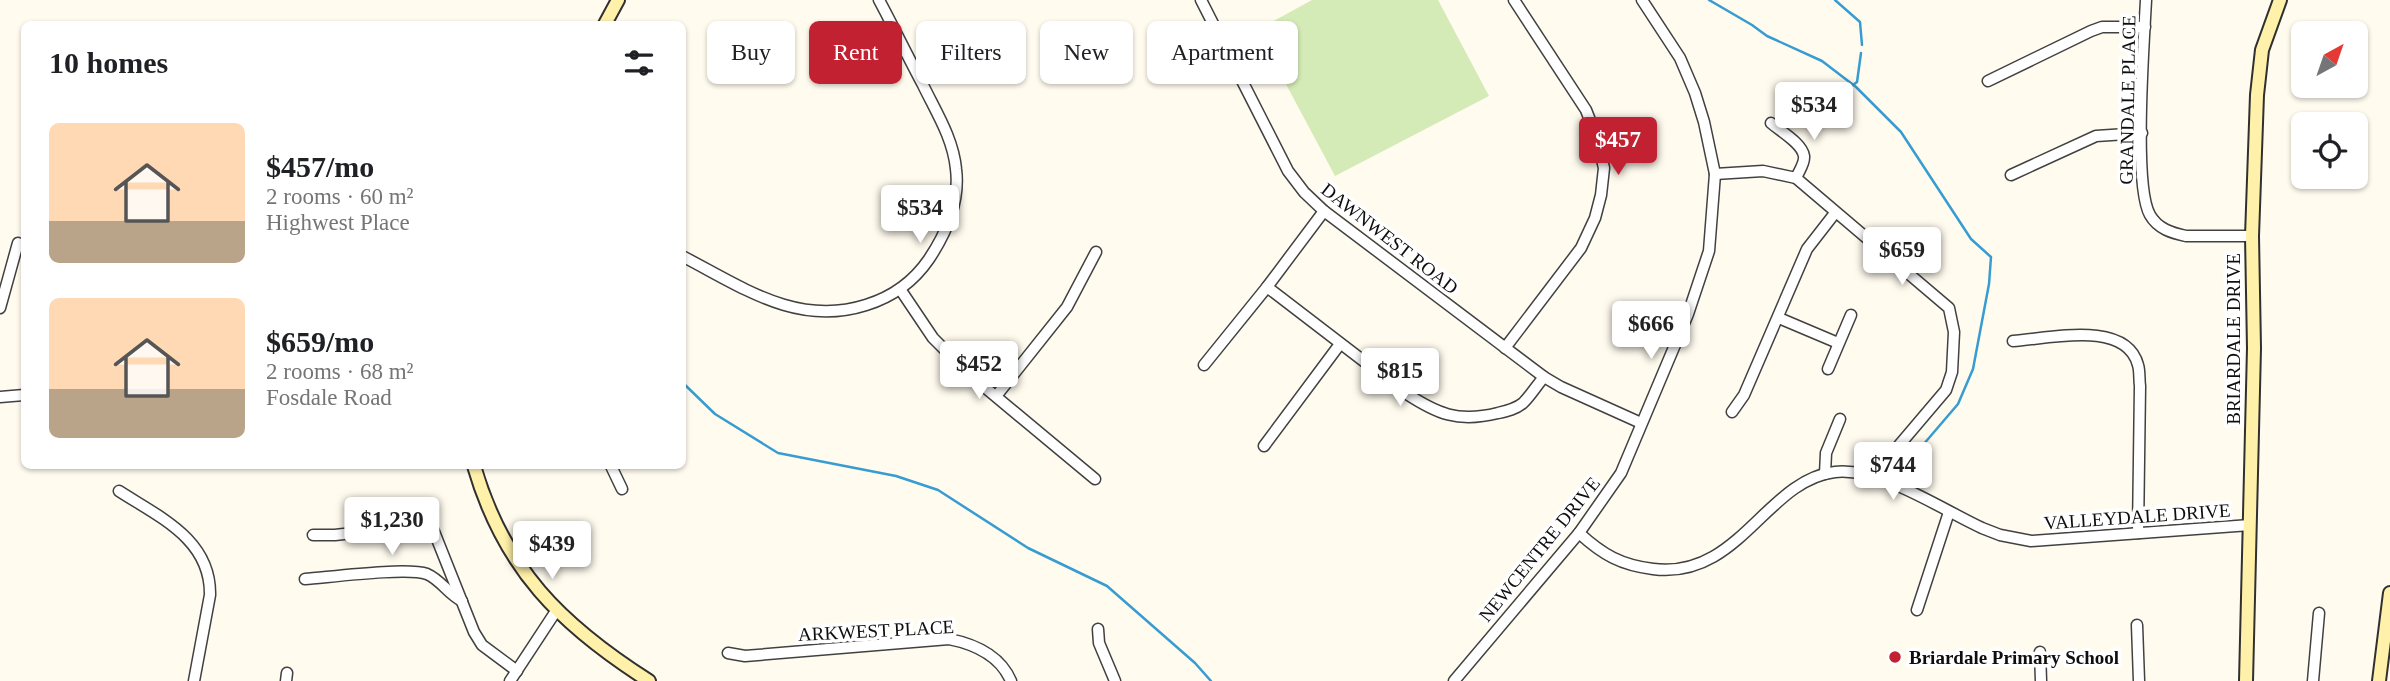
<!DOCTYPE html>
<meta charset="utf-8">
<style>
:root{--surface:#fff;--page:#f6f6f6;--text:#202124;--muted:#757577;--accent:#c22132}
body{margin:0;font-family:"Times New Roman",serif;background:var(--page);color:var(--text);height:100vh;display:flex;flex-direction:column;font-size:26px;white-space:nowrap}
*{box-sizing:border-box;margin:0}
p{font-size:23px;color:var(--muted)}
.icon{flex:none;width:38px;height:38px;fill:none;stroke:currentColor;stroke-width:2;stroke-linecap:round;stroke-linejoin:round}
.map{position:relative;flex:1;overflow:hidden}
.details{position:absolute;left:21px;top:21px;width:665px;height:448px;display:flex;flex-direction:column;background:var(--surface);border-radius:10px;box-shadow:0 2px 5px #0004}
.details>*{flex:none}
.guide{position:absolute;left:707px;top:21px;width:665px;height:63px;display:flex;gap:14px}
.needle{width:46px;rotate:40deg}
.tools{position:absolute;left:2291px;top:21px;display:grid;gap:14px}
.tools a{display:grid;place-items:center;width:77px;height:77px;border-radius:10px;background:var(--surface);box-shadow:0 2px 5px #0004;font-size:35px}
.price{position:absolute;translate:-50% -60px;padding:0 16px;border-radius:7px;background:#fff;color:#222;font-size:23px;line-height:46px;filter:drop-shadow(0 2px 4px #0008)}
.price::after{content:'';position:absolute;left:50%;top:42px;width:21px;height:16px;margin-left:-10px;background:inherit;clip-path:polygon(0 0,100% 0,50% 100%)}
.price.on{background:var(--accent);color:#fff}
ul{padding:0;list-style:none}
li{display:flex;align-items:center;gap:21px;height:175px;padding:0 28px}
li span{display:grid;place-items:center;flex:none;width:196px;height:140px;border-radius:10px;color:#555}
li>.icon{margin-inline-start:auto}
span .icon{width:84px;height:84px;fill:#fffc;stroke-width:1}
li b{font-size:30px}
h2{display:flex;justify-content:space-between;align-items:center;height:84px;padding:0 28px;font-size:30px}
.tag{padding:0 24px;border-radius:10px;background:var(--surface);box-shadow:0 2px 5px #0004;font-size:24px;line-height:63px}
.tag.on{background:var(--accent);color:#fff}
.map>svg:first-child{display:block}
</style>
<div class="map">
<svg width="2390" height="681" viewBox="0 0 2390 681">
<rect width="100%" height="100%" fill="#fffbef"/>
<!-- green -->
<polygon fill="#d5ebb7" points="1312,0 1438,0 1489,96 1335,176 1257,30"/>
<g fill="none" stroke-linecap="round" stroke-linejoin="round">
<!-- stream -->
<g stroke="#379cd1" stroke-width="2.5">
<polyline points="1709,0 1752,25 1767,36 1822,61 1856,87 1901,132 1971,239 1991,257 1989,284 1973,369 1958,404 1905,466"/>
<polyline points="1835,0 1860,22 1862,45"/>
<polyline points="1853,85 1857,82 1861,53"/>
<polyline points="682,382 715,414 778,453 896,476 938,490 1028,548 1107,586 1195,663 1211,681"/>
</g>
<!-- street casing -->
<g stroke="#414141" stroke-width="13">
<g id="street">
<polyline points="1201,0 1288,171 1304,192 1324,211 1544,377 1561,387 1641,423"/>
<path d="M2146,0c-2,41 -13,186 4,215 8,14 22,18 36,21h66"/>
<polyline points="1988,81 2091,31 2102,27 2145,27"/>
<path d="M1771,123c9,8 31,20 33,33 1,7 -5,15 -8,22"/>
<polyline points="1715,174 1763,171 1796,178 1949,308 1954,332 1952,372 1946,390 1873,476"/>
<polyline points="2011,175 2096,136 2142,133"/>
<path d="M682,256c60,31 115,71 184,49 26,-8 48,-24 63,-46 18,-27 31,-58 27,-90 -3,-31 -20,-57 -33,-84 -15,-28 -29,-57 -44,-85"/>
<path d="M1267,287l137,105c33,22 54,31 94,21 9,-2 18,-4 25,-10 8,-8 14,-18 21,-26"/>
<polyline points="900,289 933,338 970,375 1095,479"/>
<polyline points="0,308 18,243"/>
<polyline points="1779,318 1838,343"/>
<path d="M2013,341c34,-2 113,-22 125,24 2,6 1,15 2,21l-2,147"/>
<polyline points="1505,348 1581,248 1595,218 1601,195 1604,168 1597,138 1586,110 1514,0"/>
<polyline points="1204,365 1267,287 1324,211"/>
<polyline points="1828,369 1851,315"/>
<polyline points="997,395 1067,307 1096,252"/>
<polyline points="0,397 24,395"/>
<polyline points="1732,412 1744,395 1807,249 1835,213"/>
<polyline points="1264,446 1340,344"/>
<polyline points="611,466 622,489"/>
<polyline points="1825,474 1826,453 1840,419"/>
<path d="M119,491c40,26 92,48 91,104l-16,86"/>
<polyline points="425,509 474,632 482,645 517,671"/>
<path d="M1579,533c24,22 42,32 74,36 86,11 113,-89 182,-97 44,-5 106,37 147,56l18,7 31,6 219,-16"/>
<polyline points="313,535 335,535 431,524"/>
<path d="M305,579c26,-2 102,-12 122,-5 14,6 21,20 35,27"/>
<polyline points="1917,610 1949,512"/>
<polyline points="2137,625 2139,681"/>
<polyline points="1098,629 1099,643 1115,681"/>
<polyline points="2040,652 2041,681"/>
<path d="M728,653l17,3 204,-17c25,5 51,16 62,42"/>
<polyline points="286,681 287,673"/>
<polyline points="510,681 556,611"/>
<polyline points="1454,681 1579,533 1621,473 1688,314 1709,251 1715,174 1704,122 1695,93 1680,58 1642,0"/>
<polyline points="2313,681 2319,613"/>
</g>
</g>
<!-- secondary casing -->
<g stroke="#303030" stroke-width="16">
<g id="secondary">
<polyline points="605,24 618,0"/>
<path d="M474,466c30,103 87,159 175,215"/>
<polyline points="2246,681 2254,348 2252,236 2257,95 2262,50 2280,0"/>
<polyline points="2379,681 2390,593"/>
</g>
</g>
<!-- street -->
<use href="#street" stroke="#fff" stroke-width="10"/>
<!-- secondary -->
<use href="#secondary" stroke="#fff1aa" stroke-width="12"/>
</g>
<!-- markers -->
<circle fill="#c22132" stroke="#fff" stroke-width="2.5" cx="1895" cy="657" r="7"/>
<g text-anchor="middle" stroke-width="7" stroke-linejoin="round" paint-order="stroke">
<!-- street labels -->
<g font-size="19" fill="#0e0e0e" stroke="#fff">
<text transform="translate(2127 100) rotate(-89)" y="7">GRANDALE PLACE</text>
<text transform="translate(1390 238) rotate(38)" y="7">DAWNWEST ROAD</text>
<text transform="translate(2233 339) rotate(-90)" y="7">BRIARDALE DRIVE</text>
<text transform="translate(2137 516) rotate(-4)" y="7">VALLEYDALE DRIVE</text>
<text transform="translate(1539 549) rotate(-51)" y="7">NEWCENTRE DRIVE</text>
<text transform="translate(876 630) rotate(-3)" y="7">ARKWEST PLACE</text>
</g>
<!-- poi labels -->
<g font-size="19" font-weight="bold" fill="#0e0e0e" stroke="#fff" text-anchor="start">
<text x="1909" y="664">Briardale Primary School</text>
</g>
</g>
</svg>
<div class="tools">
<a><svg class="needle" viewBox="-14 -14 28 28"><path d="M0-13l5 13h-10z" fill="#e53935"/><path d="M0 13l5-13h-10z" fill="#757577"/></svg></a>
<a><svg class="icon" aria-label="locate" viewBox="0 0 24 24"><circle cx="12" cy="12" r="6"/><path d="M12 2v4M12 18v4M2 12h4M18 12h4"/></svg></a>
</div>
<b class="price" style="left:1814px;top:142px">$534</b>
<b class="price on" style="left:1618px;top:177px">$457</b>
<b class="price" style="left:920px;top:245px">$534</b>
<b class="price" style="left:1902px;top:287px">$659</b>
<b class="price" style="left:1651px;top:361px">$666</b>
<b class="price" style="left:979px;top:401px">$452</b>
<b class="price" style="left:1400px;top:408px">$815</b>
<b class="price" style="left:1893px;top:502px">$744</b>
<b class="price" style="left:392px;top:557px">$1,230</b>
<b class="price" style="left:552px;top:581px">$439</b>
<div class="guide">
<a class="tag">Buy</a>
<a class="tag on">Rent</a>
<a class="tag">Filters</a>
<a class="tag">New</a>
<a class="tag">Apartment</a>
</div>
<section class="details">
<h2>10 homes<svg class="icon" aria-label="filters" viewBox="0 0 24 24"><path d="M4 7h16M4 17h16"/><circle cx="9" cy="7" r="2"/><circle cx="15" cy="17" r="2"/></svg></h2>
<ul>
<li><span style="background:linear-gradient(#ffd9b3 70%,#b9a48a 0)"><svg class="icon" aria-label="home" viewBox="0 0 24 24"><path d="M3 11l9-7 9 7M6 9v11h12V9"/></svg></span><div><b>$457/mo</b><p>2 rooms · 60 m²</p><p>Highwest Place</p></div></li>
<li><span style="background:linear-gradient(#ffd9b3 65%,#b9a48a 0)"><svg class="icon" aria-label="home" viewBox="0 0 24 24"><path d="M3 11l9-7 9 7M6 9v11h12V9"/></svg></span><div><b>$659/mo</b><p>2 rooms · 68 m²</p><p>Fosdale Road</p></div></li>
</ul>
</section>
</div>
